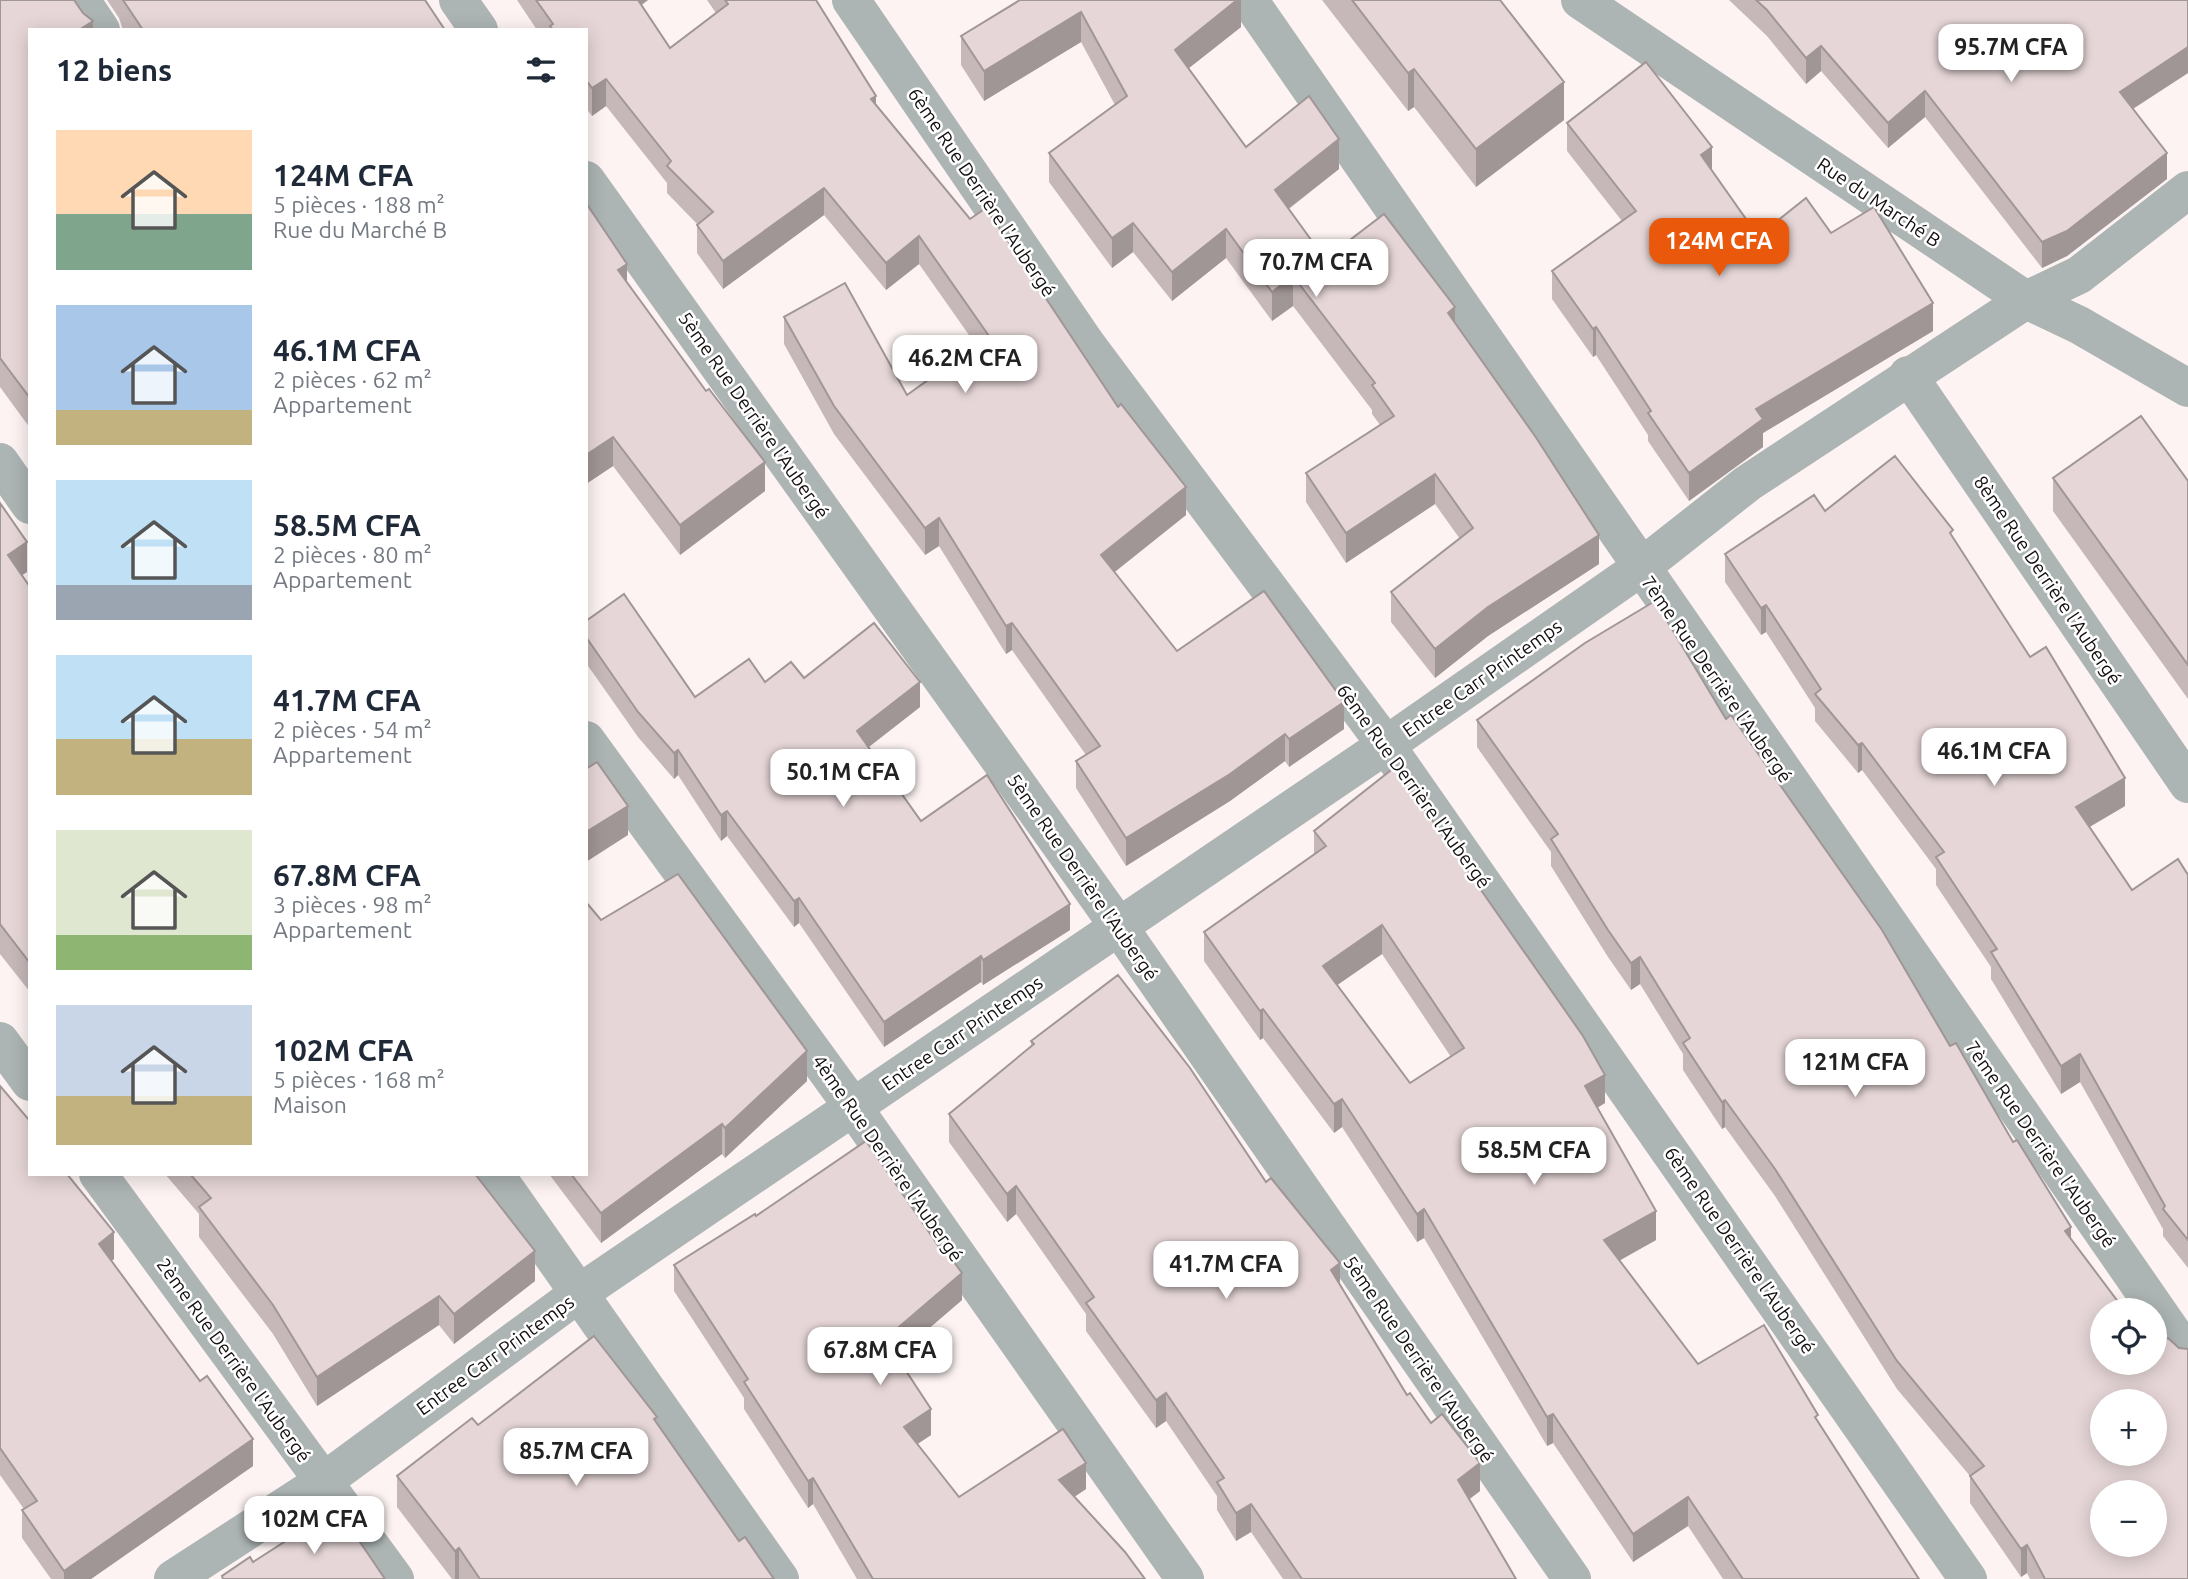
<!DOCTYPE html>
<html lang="fr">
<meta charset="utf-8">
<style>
:root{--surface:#fff;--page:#f6f6f7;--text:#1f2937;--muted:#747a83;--accent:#ea580c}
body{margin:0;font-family:Ubuntu,sans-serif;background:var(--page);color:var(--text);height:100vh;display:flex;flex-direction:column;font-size:26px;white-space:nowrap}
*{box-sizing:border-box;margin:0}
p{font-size:23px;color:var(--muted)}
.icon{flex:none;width:38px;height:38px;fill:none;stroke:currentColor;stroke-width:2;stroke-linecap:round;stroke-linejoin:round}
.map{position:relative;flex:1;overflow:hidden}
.drawer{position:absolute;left:28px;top:28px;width:560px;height:1148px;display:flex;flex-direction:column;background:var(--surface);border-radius:0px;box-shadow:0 4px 18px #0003}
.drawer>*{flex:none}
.buttons{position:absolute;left:2090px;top:1298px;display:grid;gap:14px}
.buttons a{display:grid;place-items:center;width:77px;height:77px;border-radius:50%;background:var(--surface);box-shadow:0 4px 18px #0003;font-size:35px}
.price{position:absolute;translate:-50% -60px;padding:0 16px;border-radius:14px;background:#fff;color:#222;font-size:23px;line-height:46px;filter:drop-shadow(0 2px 4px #0008)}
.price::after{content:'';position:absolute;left:50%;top:42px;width:21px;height:16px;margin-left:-10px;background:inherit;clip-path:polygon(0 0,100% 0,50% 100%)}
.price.current{background:var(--accent);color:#fff}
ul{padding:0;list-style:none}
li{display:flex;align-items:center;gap:21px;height:175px;padding:0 28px}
li span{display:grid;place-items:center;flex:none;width:196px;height:140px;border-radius:0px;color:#555}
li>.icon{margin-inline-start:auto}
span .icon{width:84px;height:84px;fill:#fffc;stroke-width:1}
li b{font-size:30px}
h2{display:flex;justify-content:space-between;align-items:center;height:84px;padding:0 28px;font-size:30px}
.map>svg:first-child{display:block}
</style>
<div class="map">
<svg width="2188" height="1579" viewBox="0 0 2188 1579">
<rect width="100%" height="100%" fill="#fdf3f3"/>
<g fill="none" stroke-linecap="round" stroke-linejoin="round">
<!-- street -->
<g stroke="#adb4b4" stroke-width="38">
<polyline points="81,0 101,30"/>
<polyline points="458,0 479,30"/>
<polyline points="851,0 1087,345 1386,745 1968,1579"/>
<polyline points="1249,0 2188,1355"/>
<polyline points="1580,0 2026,300 2079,325 2188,388"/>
<polyline points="586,180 1119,927 1572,1579"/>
<polyline points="1908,375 2188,784"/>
<polyline points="0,462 30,505"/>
<polyline points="586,740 853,1107 1185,1579"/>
<polyline points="0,1041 30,1082"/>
<polyline points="98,1174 395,1579"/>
<polyline points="495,1174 780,1579"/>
<polyline points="173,1579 324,1481 578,1294 1386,745 1640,568 1748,483 2026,300 2079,275 2188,190"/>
</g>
</g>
<!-- wall -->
<g fill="#c6b8b9" fill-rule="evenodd">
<polygon points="0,0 93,30 30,30 30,428 0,387"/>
<polygon points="107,0 425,0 445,30 123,30 119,18"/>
<polygon points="517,0 648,0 642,5 670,48 716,13 707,0 816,0 876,105 1186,515 1114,572 1177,651 1344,729 1289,767 1285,761 1230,801 1126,866 1076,788 1076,761 1086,755 1012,650 1006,654 939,546 925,555 834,434 784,344 784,317 907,395 976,345 919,264 886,290 824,215 723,289 697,253 697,224 667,193 667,183 606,106 592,116 586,108 586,30 537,30"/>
<polygon points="1020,0 1241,0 1241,27 1189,68 1246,147 1339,169 1289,209 1325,259 1455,323 1599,564 1488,636 1435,678 1391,622 1391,592 1460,539 1435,504 1346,563 1306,502 1306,473 1380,425 1372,414 1372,410 1293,306 1272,321 1226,258 1172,301 1133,252 1112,268 1049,182 1049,153 1115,105 1081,42 984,101 961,65 961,36"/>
<polygon points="1322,0 1500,0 1564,120 1476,187 1414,107 1408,111"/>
<polygon points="1729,0 2188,0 2188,73 2133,109 2167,179 2067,256 2042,268 1925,117 1888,148 1821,71 1806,84 1767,36"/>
<polygon points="1567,123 1712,171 1758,236 1831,233 1933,331 1763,433 1763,447 1689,501 1648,441 1648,435 1596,355 1593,357 1552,299 1552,271 1622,221 1567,151"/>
<polygon points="586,203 627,283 765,491 680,555 613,466 586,484"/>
<polygon points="2053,478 2188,481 2188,699 2053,511"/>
<polygon points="0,503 27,572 22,575 30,587 30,992 0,954"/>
<polygon points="1825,511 1953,539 2125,806 2089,827 2132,890 2188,875 2188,1268 2163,1236 2163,1229 2080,1082 2061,1094 1991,979 1991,967 1936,885 1936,869 1862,770 1858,773 1815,721 1815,708 1766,632 1761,635 1725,582 1725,554"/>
<polygon points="586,621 695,697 765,682 804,678 920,707 869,747 921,821 1070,930 983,985 981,982 884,1047 799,923 794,927 727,836 721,841 678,775 674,779 638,737 586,663"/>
<polygon points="1726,719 1950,1046 2013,1142 2071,1239 2102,1363 2179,1348 2188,1579 2030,1579 2027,1573 2021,1577 1970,1503 1970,1476 1897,1389 1775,1196 1725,1127 1722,1129 1683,1070 1683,1054 1640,984 1631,990 1608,957 1551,866 1551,852 1477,747 1477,720"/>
<path d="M1314,831l291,272 -8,5 59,132 -37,21 79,103 120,57 101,158h-196l-35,-53 -55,36 -80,-119 -6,3 -123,-208 -7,4 -75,-115 -8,6 -71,-95 -3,2 -56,-79v-29l110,-77zM1382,954l69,103 -41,26 -73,-98z"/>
<polygon points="601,920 807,1081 725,1158 722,1154 601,1243 549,1174 586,1174"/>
<polygon points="1031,1041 1266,1182 1340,1285 1407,1395 1480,1491 1469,1499 1516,1579 1283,1579 1251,1532 1236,1541 1217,1510 1217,1496 1166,1421 1156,1428 1086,1331 1086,1314 1016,1214 1007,1222 949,1142 949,1114 1031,1046"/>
<polygon points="0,1086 114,1259 111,1261 253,1466 91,1579 51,1579 22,1538 22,1510 24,1509 0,1475"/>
<polygon points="165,1174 475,1174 535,1281 454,1344 439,1325 317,1406 273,1334 199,1237 199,1214"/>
<polygon points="756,1216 962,1300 897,1356 931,1435 917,1444 959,1497 1086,1489 1074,1497 1145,1579 857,1579 813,1504 808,1508 744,1409 744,1398 674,1291 674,1265"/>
<polygon points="657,1423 739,1541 774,1579 452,1579 397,1507 397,1476 478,1425"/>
</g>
<!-- shaded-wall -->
<g fill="#a19696">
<polygon points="629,0 648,0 629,13"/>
<polygon points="1237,0 1241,0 1241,27 1175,79 1175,50"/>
<polygon points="1081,12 1081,42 984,101 984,71"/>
<polygon points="93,21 93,30 79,30"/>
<polygon points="1821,46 1821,71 1806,84 1806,58"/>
<polygon points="2188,47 2188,73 2120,117 2120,92"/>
<polygon points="1414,69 1414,107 1408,111 1408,73"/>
<polygon points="606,79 606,106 592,116 592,88"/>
<polygon points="1564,82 1564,120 1476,187 1476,149"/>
<polygon points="1925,91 1925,117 1888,148 1888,123"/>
<polygon points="876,96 876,124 871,99"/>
<polygon points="1339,139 1339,169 1275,219 1275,190"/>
<polygon points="1712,147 1712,175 1701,155"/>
<polygon points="2167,153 2167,179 2067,256 2042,268 2042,242"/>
<polygon points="824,188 824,215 723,289 723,261"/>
<polygon points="1133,223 1133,252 1112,268 1112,238"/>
<polygon points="1226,229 1226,258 1172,301 1172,272"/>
<polygon points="919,236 919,264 886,290 886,263"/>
<polygon points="627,264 627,293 618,270"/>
<polygon points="1293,276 1293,306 1272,321 1272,292"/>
<polygon points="1933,303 1933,331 1763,433 1763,447 1689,501 1689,473 1756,409"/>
<polygon points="1455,307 1455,337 1448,313"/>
<polygon points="1596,327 1596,355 1593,357 1593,329"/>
<polygon points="613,437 613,466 586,484 586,455"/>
<polygon points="765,462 765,491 680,555 680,525"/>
<polygon points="1435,474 1435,504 1346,563 1346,533"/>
<polygon points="1186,487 1186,515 1101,583 1101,555"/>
<polygon points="939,518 939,546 925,555 925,528"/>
<polygon points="1599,535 1599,564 1488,636 1435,678 1435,649 1488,607"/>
<polygon points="27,542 27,572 8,584 8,555"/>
<polygon points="1766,605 1766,632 1761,635 1761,608"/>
<polygon points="1012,623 1012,650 1006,654 1006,626"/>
<polygon points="920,682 920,707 857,756 857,731"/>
<polygon points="1344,702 1344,729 1289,767 1289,739"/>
<polygon points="1285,734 1285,761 1230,801 1126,866 1126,838"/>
<polygon points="1862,743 1862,770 1858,773 1858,745"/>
<polygon points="678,750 678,775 674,779 674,753"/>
<polygon points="2125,778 2125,806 2076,835 2076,807"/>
<polygon points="628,806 628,835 586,862 586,832"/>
<polygon points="727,811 727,836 721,841 721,815"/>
<polygon points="799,898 799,923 794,927 794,901"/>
<polygon points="1070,904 1070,930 983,985 983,960"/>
<polygon points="1382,925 1382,954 1323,995 1323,966"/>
<polygon points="981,956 981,982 884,1047 884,1022"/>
<polygon points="1640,957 1640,984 1631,990 1631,963"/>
<polygon points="1263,1009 1263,1038 1260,1040 1260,1011"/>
<polygon points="807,1051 807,1081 725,1158 725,1128"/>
<polygon points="2080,1054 2080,1082 2061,1094 2061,1066"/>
<polygon points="1605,1075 1605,1103 1585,1115 1585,1086"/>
<polygon points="1342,1099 1342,1127 1334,1133 1334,1104"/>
<polygon points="1725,1100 1725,1127 1722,1129 1722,1102"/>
<polygon points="722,1124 722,1154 601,1243 601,1213"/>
<polygon points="1016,1186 1016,1214 1007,1222 1007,1194"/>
<polygon points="1424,1209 1424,1238 1417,1242 1417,1214"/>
<polygon points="1656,1211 1656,1240 1604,1269 1604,1240"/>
<polygon points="2071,1227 2071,1255 2065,1231"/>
<polygon points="114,1232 114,1259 99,1271 99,1244"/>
<polygon points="535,1251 535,1281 454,1344 454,1314"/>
<polygon points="1340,1263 1340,1292 1331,1270"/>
<polygon points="962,1273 962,1300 885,1366 885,1339"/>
<polygon points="439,1296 439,1325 317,1406 317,1377"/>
<polygon points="1166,1393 1166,1421 1156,1428 1156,1400"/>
<polygon points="931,1409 931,1435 904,1453 904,1427"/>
<polygon points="1553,1414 1553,1443 1547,1446 1547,1417"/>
<polygon points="253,1439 253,1466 91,1579 64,1579 64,1571"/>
<polygon points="1086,1463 1086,1489 1059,1507 1059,1480"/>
<polygon points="1480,1463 1480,1491 1458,1508 1458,1480"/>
<polygon points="813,1478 813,1504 808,1508 808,1481"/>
<polygon points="1688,1497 1688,1526 1633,1562 1633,1534"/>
<polygon points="1251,1504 1251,1532 1236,1541 1236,1513"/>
<polygon points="2027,1545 2027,1573 2021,1577 2021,1549"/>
<polygon points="459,1548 459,1579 455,1579 455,1551"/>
</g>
<!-- building -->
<g fill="#e6d6d7" stroke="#a19696" stroke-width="2" fill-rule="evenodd">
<polygon points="0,0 74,0 83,13 93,21 79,30 30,30 30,398 0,358"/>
<polygon points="123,0 425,0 445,30 143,30"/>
<polygon points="536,0 638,0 670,48 728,4 725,0 816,0 876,96 871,99 970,219 986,208 1118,407 1121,404 1186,487 1101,555 1177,651 1264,591 1344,702 1289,739 1285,734 1230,774 1126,838 1076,761 1100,746 1012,623 1006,626 939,518 925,528 834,406 784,317 845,283 907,395 989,336 919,236 886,263 824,188 723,261 697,225 713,212 667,166 671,161 606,79 592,88 586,80 586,30 553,30 550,26 553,24"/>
<polygon points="1020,0 1237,0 1175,50 1246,147 1309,96 1339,139 1275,190 1325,259 1384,214 1455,307 1448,313 1535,436 1599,535 1488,607 1435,649 1391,592 1473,528 1435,474 1346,533 1306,473 1394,416 1372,385 1375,383 1293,276 1272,292 1226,229 1172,272 1133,223 1112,238 1049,153 1127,96 1081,12 984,71 961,36"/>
<polygon points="1352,0 1500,0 1564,82 1476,149 1414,69 1408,73"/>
<polygon points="1756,0 2188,0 2188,47 2120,92 2167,153 2067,231 2042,242 1925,91 1888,123 1821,46 1806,58 1767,10"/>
<polygon points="1646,62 1712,147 1701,155 1758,236 1806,198 1831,233 1874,207 1933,303 1756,409 1763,419 1689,473 1648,413 1651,411 1596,327 1593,329 1552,271 1636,211 1567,123"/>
<polygon points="586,203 627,264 618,270 706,391 709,389 765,462 680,525 613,437 586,455"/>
<polygon points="2141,416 2188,481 2188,665 2053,478"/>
<polygon points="1895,456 1953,530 1950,533 2030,657 2046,647 2125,778 2076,807 2132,890 2178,859 2188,875 2188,1240 2163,1209 2165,1206 2080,1054 2061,1066 1991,952 1997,949 1936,857 1944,852 1862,743 1858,745 1815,694 1821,689 1766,605 1761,608 1725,554 1814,495 1825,511"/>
<polygon points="0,503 27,542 8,555 30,587 30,963 0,924"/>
<polygon points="624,594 695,697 749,659 765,682 791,662 804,678 874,623 920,682 857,731 921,821 987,775 1070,904 983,960 981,956 884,1022 799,898 794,901 727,811 721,815 678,750 674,753 638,712 586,637 586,621"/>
<path d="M1655,601l71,118 5,-4 151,215 68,116 6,-3 57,99 4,-2 54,87 -6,4 60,80h-23v52h52v-16l14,-9 11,10 9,1v230h-143l-18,-34 -6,4 -51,-73 14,-10 -87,-105 -122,-192 -50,-69 -3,2 -39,-59 7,-5 -50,-81 -9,6 -23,-33 -57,-91 7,-5 -81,-114 108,-77zM2102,1402h52v52h-52zM2102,1493h52v52h-52z"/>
<polygon points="597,762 628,806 586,832 586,769"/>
<path d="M1395,767l188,269 22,39 -20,11 71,125 -52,29 94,124 66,-39 54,90 -3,2 104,162h-176l-55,-82 -55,37 -80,-120 -6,3 -123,-208 -7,5 -75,-115 -8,5 -71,-95 -3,2 -56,-79 122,-86 -12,-15zM1382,925l82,123 -54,35 -87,-117z"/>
<polygon points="678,874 807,1051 725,1128 722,1124 601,1213 571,1174 586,1174 586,902 601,920"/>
<polygon points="1118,975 1190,1068 1266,1182 1271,1178 1340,1263 1331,1270 1407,1395 1410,1393 1431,1423 1442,1414 1480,1463 1458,1480 1516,1579 1302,1579 1251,1504 1236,1513 1217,1482 1224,1478 1166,1393 1156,1400 1086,1303 1094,1297 1016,1186 1007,1194 949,1114 1034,1044 1031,1041"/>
<polygon points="0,1086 30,1121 30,1174 67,1174 114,1232 99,1244 200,1381 207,1376 253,1439 64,1571 22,1510 37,1501 0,1448"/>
<polygon points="866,1141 940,1248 943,1247 962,1273 885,1339 931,1409 904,1427 959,1497 1063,1429 1086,1463 1059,1480 1125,1552 1145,1579 873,1579 813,1478 808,1481 744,1382 748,1379 674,1265 755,1214 756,1216"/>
<polygon points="190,1174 475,1174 535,1251 454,1314 439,1296 317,1377 273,1305 199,1207 211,1198"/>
<polygon points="594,1336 657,1417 654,1419 739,1541 745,1537 774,1579 480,1579 459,1548 455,1551 397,1476 472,1418 478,1425"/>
<polygon points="337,1508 385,1579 223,1579 222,1576 250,1557 253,1562"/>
</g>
<g text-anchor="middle" stroke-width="5" stroke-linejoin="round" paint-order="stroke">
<!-- street labels -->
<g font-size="19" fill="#140f0f" stroke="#fff">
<text transform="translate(982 192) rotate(56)" y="7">6ème Rue Derrière l'Aubergé</text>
<text transform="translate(1879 202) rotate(34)" y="7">Rue du Marché B</text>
<text transform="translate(754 415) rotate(55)" y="7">5ème Rue Derrière l'Aubergé</text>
<text transform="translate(2048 580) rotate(56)" y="7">8ème Rue Derrière l'Aubergé</text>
<text transform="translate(1482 678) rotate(-35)" y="7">Entree Carr Printemps</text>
<text transform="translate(1717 679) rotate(55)" y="7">7ème Rue Derrière l'Aubergé</text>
<text transform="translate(1414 786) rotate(54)" y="7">6ème Rue Derrière l'Aubergé</text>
<text transform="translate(1083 877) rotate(55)" y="7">5ème Rue Derrière l'Aubergé</text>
<text transform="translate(962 1033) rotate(-34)" y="7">Entree Carr Printemps</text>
<text transform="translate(2041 1144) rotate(55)" y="7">7ème Rue Derrière l'Aubergé</text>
<text transform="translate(888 1158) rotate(55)" y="7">4ème Rue Derrière l'Aubergé</text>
<text transform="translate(1740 1250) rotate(55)" y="7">6ème Rue Derrière l'Aubergé</text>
<text transform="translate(495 1355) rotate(-36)" y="7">Entree Carr Printemps</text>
<text transform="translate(1419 1359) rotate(55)" y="7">5ème Rue Derrière l'Aubergé</text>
<text transform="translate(234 1360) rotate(54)" y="7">2ème Rue Derrière l'Aubergé</text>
</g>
</g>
</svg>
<div class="buttons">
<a><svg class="icon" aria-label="locate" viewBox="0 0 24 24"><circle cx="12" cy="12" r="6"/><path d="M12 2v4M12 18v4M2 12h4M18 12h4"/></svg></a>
<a>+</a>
<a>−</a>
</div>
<b class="price" style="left:2011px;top:84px">95.7M CFA</b>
<b class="price current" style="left:1719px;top:278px">124M CFA</b>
<b class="price" style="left:1316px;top:299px">70.7M CFA</b>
<b class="price" style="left:965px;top:395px">46.2M CFA</b>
<b class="price" style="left:1994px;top:788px">46.1M CFA</b>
<b class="price" style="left:843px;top:809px">50.1M CFA</b>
<b class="price" style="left:1855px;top:1099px">121M CFA</b>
<b class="price" style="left:1534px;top:1187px">58.5M CFA</b>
<b class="price" style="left:1226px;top:1301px">41.7M CFA</b>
<b class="price" style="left:880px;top:1387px">67.8M CFA</b>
<b class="price" style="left:576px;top:1488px">85.7M CFA</b>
<b class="price" style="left:314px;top:1556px">102M CFA</b>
<section class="drawer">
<h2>12 biens<svg class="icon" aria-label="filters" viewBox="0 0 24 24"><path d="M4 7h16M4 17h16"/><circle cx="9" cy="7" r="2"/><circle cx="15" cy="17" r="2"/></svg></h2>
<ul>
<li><span style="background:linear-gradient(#ffd9b3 60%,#7fa58c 0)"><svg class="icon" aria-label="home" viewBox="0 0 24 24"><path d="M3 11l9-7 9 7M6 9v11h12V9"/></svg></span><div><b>124M CFA</b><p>5 pièces · 188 m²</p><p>Rue du Marché B</p></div></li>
<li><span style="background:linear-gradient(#a9c7e8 75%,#c2b280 0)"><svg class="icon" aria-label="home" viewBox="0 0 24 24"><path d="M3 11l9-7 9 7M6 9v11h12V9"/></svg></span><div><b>46.1M CFA</b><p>2 pièces · 62 m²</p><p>Appartement</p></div></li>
<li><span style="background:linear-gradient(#bfe0f5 75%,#9aa5b1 0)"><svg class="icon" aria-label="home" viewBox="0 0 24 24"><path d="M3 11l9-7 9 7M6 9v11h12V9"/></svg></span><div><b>58.5M CFA</b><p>2 pièces · 80 m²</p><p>Appartement</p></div></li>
<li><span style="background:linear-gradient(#bfe0f5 60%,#c2b280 0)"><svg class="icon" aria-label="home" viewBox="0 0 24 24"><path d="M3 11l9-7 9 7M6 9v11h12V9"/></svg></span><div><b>41.7M CFA</b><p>2 pièces · 54 m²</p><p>Appartement</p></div></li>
<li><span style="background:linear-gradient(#dfe7d0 75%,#8fb573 0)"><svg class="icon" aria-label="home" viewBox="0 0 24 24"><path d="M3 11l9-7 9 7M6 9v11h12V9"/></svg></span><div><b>67.8M CFA</b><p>3 pièces · 98 m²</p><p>Appartement</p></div></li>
<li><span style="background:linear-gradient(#c9d6e8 65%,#c2b280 0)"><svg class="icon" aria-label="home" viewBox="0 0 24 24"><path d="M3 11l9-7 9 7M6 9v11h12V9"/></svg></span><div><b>102M CFA</b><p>5 pièces · 168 m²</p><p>Maison</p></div></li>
</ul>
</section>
</div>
